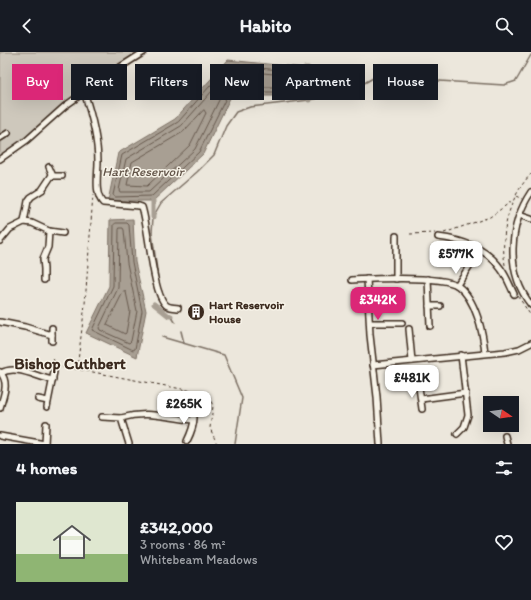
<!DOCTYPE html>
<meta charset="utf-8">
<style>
:root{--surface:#171b24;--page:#20242c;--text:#f1f3f6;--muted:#9ea1a6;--accent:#db2777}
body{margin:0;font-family:Itim,sans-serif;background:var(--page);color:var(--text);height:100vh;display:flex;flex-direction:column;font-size:15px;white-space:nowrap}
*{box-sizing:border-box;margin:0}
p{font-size:13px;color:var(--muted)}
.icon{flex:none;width:22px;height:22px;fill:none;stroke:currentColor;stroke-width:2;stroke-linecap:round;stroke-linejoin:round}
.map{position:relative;height:392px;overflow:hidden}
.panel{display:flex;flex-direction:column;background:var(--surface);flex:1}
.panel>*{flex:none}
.guide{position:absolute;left:12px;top:12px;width:507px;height:36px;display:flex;gap:8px}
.needle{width:26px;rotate:103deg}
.fabs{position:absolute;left:483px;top:344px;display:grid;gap:8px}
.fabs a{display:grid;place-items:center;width:36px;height:36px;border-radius:0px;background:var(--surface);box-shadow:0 4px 16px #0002;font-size:20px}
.price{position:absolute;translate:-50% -34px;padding:0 9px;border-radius:8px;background:#fff;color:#222;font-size:13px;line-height:26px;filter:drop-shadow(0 1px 2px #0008)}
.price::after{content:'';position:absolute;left:50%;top:24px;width:12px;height:9px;margin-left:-6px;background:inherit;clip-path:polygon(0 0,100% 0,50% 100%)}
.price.active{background:var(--accent);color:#fff}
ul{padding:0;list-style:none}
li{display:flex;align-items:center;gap:12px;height:100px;padding:0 16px}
li span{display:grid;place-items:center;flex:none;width:112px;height:80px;border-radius:0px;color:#555}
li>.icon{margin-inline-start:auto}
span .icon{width:48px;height:48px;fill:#fffc;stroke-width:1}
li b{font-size:17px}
h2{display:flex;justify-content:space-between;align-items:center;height:48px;padding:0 16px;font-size:17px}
.tag{padding:0 14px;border-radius:0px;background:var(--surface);box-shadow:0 4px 16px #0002;font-size:14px;line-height:36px}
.tag.active{background:var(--accent);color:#fff}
header{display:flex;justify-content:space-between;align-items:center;height:52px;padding:0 16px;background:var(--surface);font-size:18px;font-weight:700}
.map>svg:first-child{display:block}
</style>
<header><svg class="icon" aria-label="back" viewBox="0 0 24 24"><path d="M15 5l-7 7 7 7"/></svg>Habito<svg class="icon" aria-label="search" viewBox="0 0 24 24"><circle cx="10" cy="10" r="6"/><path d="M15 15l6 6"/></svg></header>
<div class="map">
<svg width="531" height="392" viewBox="0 0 531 392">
<rect width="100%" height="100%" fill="#ece7dc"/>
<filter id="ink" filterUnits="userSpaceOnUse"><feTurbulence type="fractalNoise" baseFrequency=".025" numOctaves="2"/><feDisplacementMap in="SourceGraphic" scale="8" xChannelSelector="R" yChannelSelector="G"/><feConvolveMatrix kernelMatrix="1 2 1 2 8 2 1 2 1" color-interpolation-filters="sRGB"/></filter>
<g filter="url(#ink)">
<!-- green -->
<polygon fill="#cec8bc" stroke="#84796d" points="0,0 144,0 114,19 0,107"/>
<!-- water -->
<g fill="#a89f93" stroke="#7c7064">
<polygon points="228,8 305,16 306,44 231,44 203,102 153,149 108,149 118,101 175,67"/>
<polygon points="133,167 135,210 146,259 137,305 86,281 109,234 110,168"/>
</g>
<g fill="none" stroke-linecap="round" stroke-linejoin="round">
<!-- shore -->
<g stroke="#67594d" stroke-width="1">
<polygon points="229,13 300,20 301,21 301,39 299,40 229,40 199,100 152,144 114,145 113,143 122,103 178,70"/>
<polygon points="231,18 295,24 296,26 296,34 294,35 231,35 226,36 223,40 195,97 149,140 120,140 119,138 126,107 181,74"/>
<polygon points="204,58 206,61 190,93 147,134 127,133 132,110 183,80"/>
<polygon points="116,171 127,171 129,173 132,210 142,259 135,297 133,298 92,278 113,234 114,173"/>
<polygon points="120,176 123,176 124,178 127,211 137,259 131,289 129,291 100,278 99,276 118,236 119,178"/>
<polygon points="124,239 126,240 130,259 126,281 125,282 107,273"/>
</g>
<!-- stream -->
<g stroke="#7c7064" stroke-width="1.5">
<polyline points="162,240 159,233 152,181 153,165 161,151 197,120 214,103 226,74 236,60 250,55 309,48 350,39 375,25 504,33 516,29 531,3"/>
<polyline points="170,262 175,270"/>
<polyline points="181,279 184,291"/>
<polyline points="162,285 224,303 242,346 235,392"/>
</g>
<!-- canal -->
<g stroke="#a89f93" stroke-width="5">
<polyline points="305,16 308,16 311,20 309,48"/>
<polyline points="153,149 153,165"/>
<polyline points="154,252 169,264 171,264"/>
</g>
<!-- minor casing -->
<g stroke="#3b2a1e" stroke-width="8">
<g id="minor">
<path d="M84,40c7,21 14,48 14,70 0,12 -4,32 5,41l36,3 3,1c7,21 10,86 24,98 3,3 8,2 12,3"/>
<polyline points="0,86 8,81"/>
<polyline points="0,107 27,88 65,54 114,19 144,0"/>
<polyline points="49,115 53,124 62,124"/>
<path d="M531,140c-22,33 -26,80 0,113"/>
<polyline points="519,163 531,167"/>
<polyline points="24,170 28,149 31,145 42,138 52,123"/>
<path d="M438,185c24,3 49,11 63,32 6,8 9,17 13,25"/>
<polyline points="0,189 10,177 24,170 32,171 49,179 63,181"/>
<polyline points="367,227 370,283 377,345 380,392"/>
<polyline points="396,227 396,184"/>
<polyline points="428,227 430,274"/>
<polyline points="44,228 44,217 43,207 48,195 49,179"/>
<path d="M352,228c21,-1 92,-5 106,6 18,13 25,47 27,67"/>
<polyline points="457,233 480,198"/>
<polyline points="429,254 440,254"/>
<polyline points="0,270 25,275 52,283"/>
<polyline points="370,271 402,271"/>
<polyline points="409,277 412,309"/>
<polyline points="52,289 52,276"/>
<polyline points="373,313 505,300 519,297 531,291"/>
<path d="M0,320c10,11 3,24 0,36"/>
<path d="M1,321c15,-9 35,4 52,7"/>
<polyline points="419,335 422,357"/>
<polyline points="38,347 48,349"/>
<polyline points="421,347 466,341"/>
<polyline points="47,355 54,320"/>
<polyline points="102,365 121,366"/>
<polyline points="457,382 464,375 468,363 461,303"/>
<polyline points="0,384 45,392"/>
<polyline points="505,384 507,392"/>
<path d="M187,389c5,-10 12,-28 1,-37"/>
<polyline points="45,392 46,372"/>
<path d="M129,392l-8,-26c28,-8 44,0 72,2"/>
</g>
</g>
<!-- path -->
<g stroke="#3b2a1e" stroke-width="1" stroke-dasharray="3 3" stroke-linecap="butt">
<polyline points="516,144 522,147"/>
<polyline points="444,181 490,165 512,149"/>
<polyline points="410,182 435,181"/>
<path d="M505,213c-5,-32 4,-68 26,-91"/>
<polyline points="518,244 531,264"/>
<polyline points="53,307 55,310 54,314"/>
<polyline points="57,317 61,315 77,317 208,342 213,354 210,376 217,392"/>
<polyline points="77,317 85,252 93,143"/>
</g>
<!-- minor -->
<use href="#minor" stroke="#f7f3e8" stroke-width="5"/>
</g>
</g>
<!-- icons -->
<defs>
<g id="building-disc" transform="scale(0.9)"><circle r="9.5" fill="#3b2a1e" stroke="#f7f3e8"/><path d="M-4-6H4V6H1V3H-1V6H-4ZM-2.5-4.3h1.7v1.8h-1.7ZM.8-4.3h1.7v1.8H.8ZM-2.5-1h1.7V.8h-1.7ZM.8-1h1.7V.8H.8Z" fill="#fff"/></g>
</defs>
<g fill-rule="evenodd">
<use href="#building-disc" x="196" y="260"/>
</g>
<g text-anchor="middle" stroke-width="3" stroke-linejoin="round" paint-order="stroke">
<!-- poi labels -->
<g font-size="12" font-weight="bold" fill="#3b2a1e" stroke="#f7f3e8" text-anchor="start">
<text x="209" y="257">Hart Reservoir<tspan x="209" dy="14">House</tspan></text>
</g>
<!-- water labels -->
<g font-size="13" font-style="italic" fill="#615347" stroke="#f7f3e8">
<text x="143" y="124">Hart Reservoir</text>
</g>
<!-- district labels -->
<g font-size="16" font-weight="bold" fill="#3b2a1e" stroke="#f7f3e8">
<text x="70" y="317">Bishop Cuthbert</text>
</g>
</g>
</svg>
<div class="fabs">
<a><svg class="needle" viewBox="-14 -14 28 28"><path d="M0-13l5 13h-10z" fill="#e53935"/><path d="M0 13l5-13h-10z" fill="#9ea1a6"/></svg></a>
</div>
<b class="price" style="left:456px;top:223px">£577K</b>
<b class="price active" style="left:378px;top:269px">£342K</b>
<b class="price" style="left:412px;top:347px">£481K</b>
<b class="price" style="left:184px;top:373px">£265K</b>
<div class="guide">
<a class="tag active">Buy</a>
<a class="tag">Rent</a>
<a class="tag">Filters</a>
<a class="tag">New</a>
<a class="tag">Apartment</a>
<a class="tag">House</a>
</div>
</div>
<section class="panel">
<h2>4 homes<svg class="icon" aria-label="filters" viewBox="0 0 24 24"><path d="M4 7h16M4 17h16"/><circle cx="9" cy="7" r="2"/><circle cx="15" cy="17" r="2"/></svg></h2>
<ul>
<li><span style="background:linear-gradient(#dfe7d0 65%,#8fb573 0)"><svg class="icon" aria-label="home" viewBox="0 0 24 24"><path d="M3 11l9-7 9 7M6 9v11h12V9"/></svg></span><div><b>£342,000</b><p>3 rooms · 86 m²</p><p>Whitebeam Meadows</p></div><svg class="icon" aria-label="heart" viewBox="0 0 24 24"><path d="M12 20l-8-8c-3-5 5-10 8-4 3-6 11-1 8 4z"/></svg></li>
</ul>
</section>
